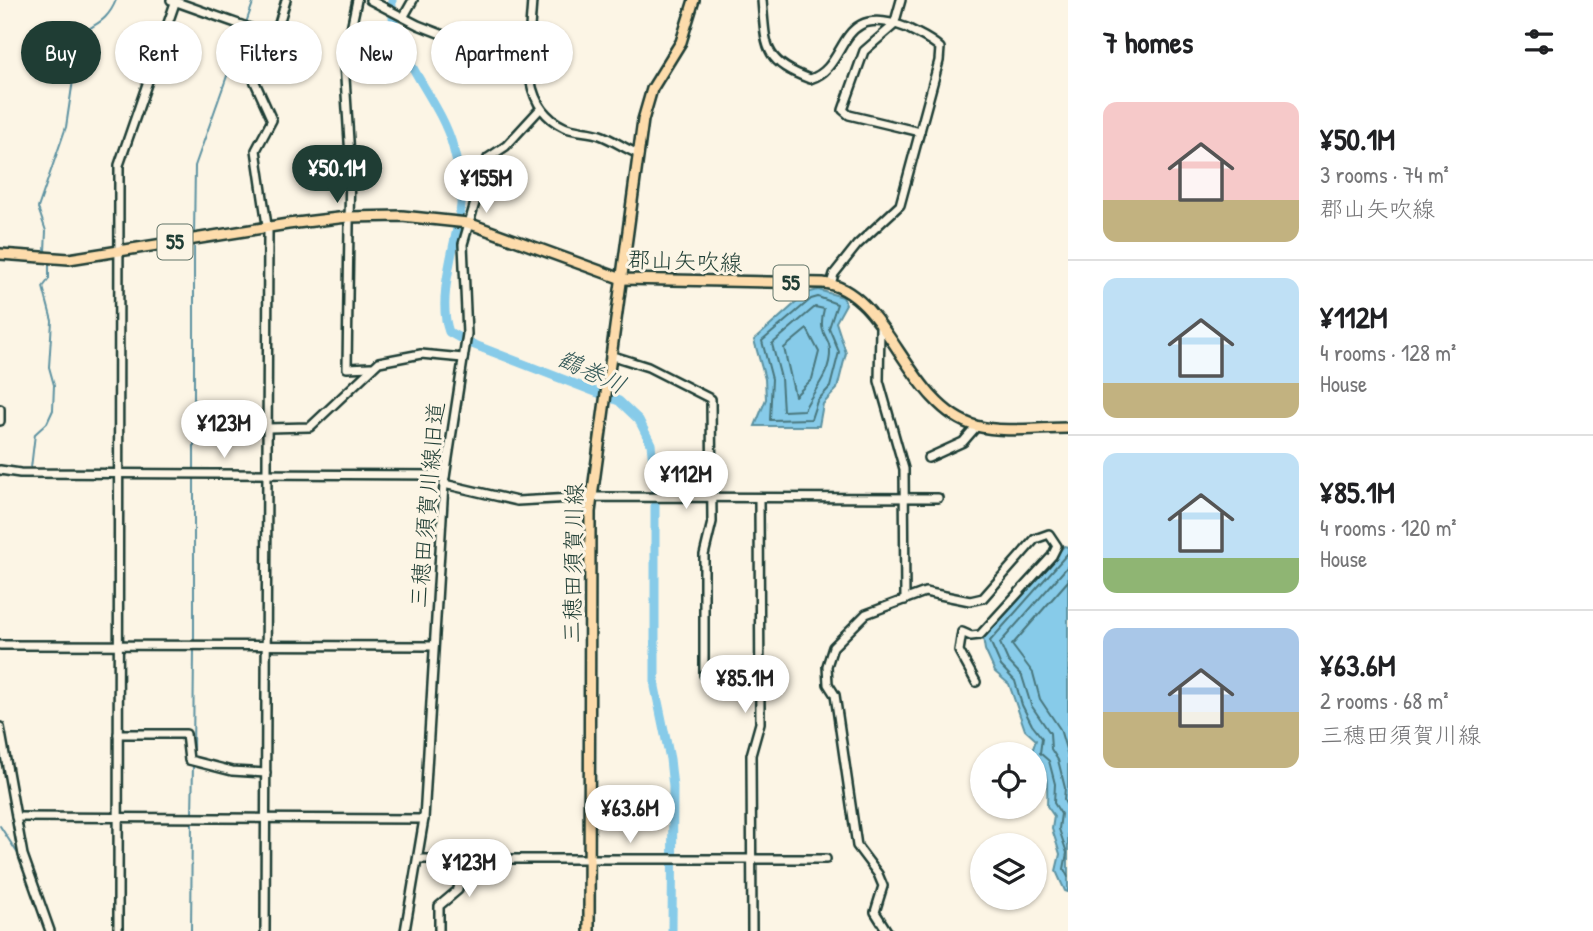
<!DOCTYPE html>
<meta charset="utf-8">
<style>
:root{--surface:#fff;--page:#f6f6f6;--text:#202124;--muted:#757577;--line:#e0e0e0;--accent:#1f3d34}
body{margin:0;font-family:"Patrick Hand","Klee One",sans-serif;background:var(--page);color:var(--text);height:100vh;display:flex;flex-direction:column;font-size:26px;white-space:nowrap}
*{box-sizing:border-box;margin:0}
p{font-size:23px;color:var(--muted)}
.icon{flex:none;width:38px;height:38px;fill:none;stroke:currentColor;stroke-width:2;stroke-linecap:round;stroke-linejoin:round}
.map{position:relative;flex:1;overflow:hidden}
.side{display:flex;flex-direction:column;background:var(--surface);width:525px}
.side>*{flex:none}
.hud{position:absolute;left:21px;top:21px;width:665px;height:63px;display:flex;gap:14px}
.tools{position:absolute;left:970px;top:742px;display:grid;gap:14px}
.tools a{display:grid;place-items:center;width:77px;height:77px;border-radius:50%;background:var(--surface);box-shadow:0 2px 5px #0004;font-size:35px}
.price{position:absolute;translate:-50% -60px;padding:0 16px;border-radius:24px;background:#fff;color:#222;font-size:23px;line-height:46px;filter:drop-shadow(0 2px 4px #0008)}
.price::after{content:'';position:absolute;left:50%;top:42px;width:21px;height:16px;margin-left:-10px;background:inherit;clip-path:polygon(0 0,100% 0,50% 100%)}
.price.active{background:var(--accent);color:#fff}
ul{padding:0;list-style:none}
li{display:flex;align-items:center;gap:21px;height:175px;padding:0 35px}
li+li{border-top:2px solid var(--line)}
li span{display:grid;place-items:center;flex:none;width:196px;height:140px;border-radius:14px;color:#555}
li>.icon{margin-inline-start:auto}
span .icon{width:84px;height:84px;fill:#fffc;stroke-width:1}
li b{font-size:30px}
h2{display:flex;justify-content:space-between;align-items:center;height:84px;padding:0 35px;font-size:30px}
.pill{padding:0 24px;border-radius:32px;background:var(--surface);box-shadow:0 2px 5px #0004;font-size:24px;line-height:63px}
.pill.active{background:var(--accent);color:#fff}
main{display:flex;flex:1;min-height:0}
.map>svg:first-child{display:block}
</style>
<main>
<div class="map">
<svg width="1068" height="931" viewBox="0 0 1068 931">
<rect width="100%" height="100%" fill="#fcf5e5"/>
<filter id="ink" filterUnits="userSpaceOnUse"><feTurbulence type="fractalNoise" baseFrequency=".0143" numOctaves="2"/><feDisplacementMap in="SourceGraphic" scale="14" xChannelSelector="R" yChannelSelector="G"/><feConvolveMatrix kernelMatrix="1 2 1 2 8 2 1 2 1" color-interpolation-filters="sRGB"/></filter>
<g filter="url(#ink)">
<!-- water -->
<g fill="#87cbe9" stroke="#5d92a1" stroke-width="2">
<polygon points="818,290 843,297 846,304 836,322 846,353 837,389 823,404 819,426 755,426 766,399 765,379 754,340 807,293"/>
<path d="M1064,546l4,1v345l-3,-1 -9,-20 4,-17 -8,-25 2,-13 -7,-10c1,-24 1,-39 -16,-52l5,-14 -11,-10 -16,-46 -14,-12 -10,-22 -2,-13z"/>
</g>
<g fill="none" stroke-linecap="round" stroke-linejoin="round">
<!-- shore -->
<g stroke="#49767c" stroke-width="2">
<polygon points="818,297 837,304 829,328 839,352 830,387 817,401 811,419 770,420 772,379 762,341 811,299"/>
<path d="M815,307l9,2c-7,28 6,26 6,42 1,23 -18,41 -26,59l-21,1 -2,-33 -9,-34z"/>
<polygon points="807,329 819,352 812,379 795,396 784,348"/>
<polyline points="1068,553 990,641 1001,666 1015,681 1022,705 1032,725 1042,738 1040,753 1049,761 1055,784 1054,803 1061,814 1059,829 1067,853 1064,869 1068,877"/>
<polyline points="1068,566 1000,643 1008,661 1022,676 1031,705 1050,733 1051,749 1058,760 1065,788 1064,800 1068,808"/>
<polyline points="1068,581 1012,645 1033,673 1040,699 1060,729 1068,756"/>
</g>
<!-- stream -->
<g stroke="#5d92a1" stroke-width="2">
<polyline points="246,23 254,0"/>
<polyline points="194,235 195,166 244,28"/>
<path d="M50,254l-5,-3 1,-20 -8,-23 28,-81 13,-87c8,-17 26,-12 37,-40"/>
<polyline points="31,468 35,434 47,423 53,410 54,385 49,367 52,321 43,287 49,279 49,260"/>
<polyline points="194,473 194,244"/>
<polyline points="194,643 194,478"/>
<polyline points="193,759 194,649"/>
<polyline points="192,815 193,764"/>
<polyline points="0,826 20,857"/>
<polyline points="191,931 192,820"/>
</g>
<!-- river -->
<path stroke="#87cbe9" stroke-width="9" d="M392,0c-3,52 48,97 61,147 5,18 9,40 8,58 -4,37 -25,92 -12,127l18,10 152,59 20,19 12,24 4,39v204l15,72 3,28 -1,144"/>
<!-- minor casing -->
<g stroke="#1f3d34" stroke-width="12">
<g id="minor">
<polyline points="171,0 275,37"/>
<polyline points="357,0 344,62 350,157 347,368 371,367"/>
<polyline points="370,0 418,25 528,68"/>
<path d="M532,0c-2,42 -16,105 32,127 11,5 25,4 36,8 14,5 25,14 39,19"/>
<path d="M762,0c4,48 1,61 48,79 41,-12 24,-79 97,-51 11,6 24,11 33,20l-1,13 -39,144 -43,40 -23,29 -3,10"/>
<polyline points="901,0 894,25 864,51 843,110 849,115 920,132"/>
<polyline points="404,16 413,0"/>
<polyline points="880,328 879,381 904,469 905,600"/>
<polyline points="610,355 648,367 711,399 712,522 704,555 704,675 758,678"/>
<polyline points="0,409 0,421"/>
<polyline points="268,428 310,427 379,362 421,354 463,358"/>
<polyline points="928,458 963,442 977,426"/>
<polyline points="0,470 20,473 445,475"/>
<polyline points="444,484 517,501 591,497 938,498"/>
<polyline points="0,645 434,646"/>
<polyline points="0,727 23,855 50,931"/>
<polyline points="118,734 186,734 189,760 232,771 266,773"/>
<polyline points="16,817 424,819"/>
<polyline points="418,859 826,859"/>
<polyline points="118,931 119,165 176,0"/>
<polyline points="265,931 268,232 256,150 272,120 253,78 273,44 286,0"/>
<polyline points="405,931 424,819 444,484 467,334 463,244 488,158 506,146 541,108"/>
<polyline points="439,931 439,906 458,890 461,860"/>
<polyline points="752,931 751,755 760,723 759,498"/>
<polyline points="887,931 875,912 883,886 878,874 857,846 835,695 828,684 827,666 833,647 866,614 925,592 970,601 983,598 1035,539 1049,534 1057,546 1052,556 980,635 971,636 962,632 959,651 976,682"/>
</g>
</g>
<!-- major casing -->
<g stroke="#1f3d34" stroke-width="14">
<g id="major">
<path d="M0,254l69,5 219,-35 59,-7 55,-1 66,7 154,56 201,4c65,7 84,124 153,143 28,7 63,2 92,2"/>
<polyline points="589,931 590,512 643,120 652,89 681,42 694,0"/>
</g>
</g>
<!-- minor -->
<use href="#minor" stroke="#fcf5e5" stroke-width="7"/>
<!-- major -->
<use href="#major" stroke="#fddcac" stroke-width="9"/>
</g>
</g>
<g text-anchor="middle" stroke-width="6" stroke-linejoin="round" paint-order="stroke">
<!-- shield labels -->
<g fill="#fcf5e5" stroke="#617469" stroke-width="2">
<rect x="157.5" y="224.5" width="35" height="35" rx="5"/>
<rect x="773.5" y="265.5" width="35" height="35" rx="5"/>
</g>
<g font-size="21" font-weight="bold" fill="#1f3d34">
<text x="175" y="249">55</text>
<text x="791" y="290">55</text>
</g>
<!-- street labels -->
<g font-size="23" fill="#1f3d34" stroke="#fcf5e5">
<text transform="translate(685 261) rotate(2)" y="8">郡山矢吹線</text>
<text transform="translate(427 505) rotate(-85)" y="8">三穂田須賀川線旧道</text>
<text transform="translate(573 563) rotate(-89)" y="8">三穂田須賀川線</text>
</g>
<!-- water labels -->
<g font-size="24" font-style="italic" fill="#345958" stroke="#fcf5e5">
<text transform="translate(592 372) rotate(25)" y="8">鶴巻川</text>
</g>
</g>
</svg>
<div class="tools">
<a><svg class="icon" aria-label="locate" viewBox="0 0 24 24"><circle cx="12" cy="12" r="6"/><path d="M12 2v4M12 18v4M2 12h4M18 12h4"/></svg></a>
<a><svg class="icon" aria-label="layers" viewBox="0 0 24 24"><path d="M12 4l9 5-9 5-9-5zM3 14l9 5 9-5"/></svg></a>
</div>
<b class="price active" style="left:337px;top:205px">¥50.1M</b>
<b class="price" style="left:486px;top:215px">¥155M</b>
<b class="price" style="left:224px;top:460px">¥123M</b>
<b class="price" style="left:686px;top:511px">¥112M</b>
<b class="price" style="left:745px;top:715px">¥85.1M</b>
<b class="price" style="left:630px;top:845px">¥63.6M</b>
<b class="price" style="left:469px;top:899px">¥123M</b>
<div class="hud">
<a class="pill active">Buy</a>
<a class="pill">Rent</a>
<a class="pill">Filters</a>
<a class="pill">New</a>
<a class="pill">Apartment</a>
</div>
</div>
<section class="side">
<h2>7 homes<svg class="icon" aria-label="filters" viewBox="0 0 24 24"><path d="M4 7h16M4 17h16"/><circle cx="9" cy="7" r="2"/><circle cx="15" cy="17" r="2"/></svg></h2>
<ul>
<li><span style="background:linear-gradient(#f6c9c9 70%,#c2b280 0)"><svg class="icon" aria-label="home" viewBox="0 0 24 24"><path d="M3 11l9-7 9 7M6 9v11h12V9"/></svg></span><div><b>¥50.1M</b><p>3 rooms · 74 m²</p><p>郡山矢吹線</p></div></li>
<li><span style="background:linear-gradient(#bfe0f5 75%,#c2b280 0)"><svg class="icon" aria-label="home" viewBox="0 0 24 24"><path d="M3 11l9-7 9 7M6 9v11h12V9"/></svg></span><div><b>¥112M</b><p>4 rooms · 128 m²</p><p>House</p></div></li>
<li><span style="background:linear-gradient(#bfe0f5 75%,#8fb573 0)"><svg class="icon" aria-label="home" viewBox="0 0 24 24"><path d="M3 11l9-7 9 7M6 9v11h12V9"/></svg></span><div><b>¥85.1M</b><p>4 rooms · 120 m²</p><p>House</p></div></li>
<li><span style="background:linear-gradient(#a9c7e8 60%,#c2b280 0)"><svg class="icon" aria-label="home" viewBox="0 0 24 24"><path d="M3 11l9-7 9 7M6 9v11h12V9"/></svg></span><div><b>¥63.6M</b><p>2 rooms · 68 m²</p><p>三穂田須賀川線</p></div></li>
</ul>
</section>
</main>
